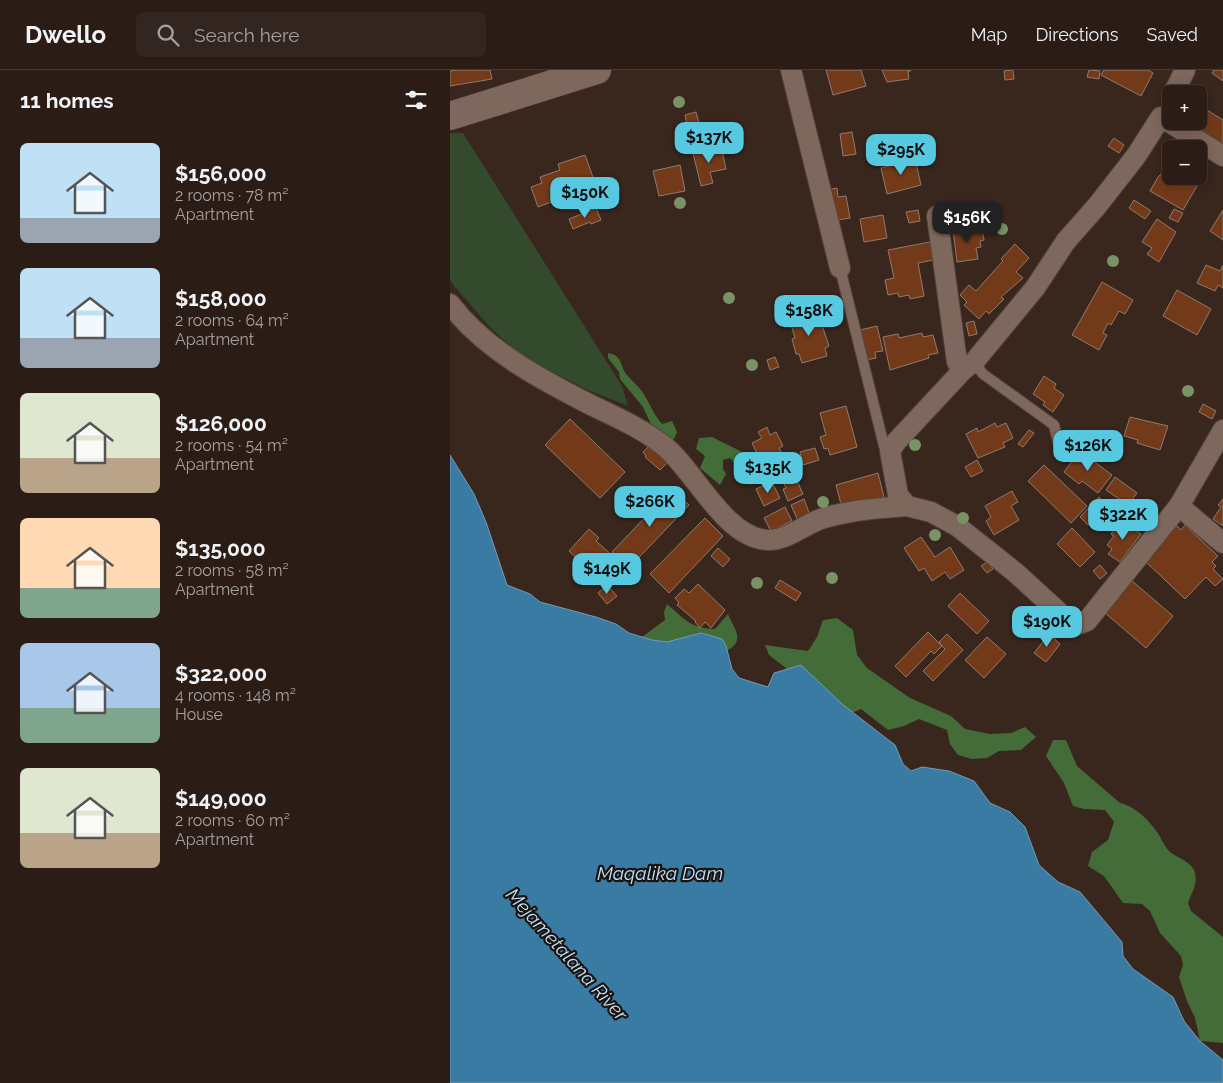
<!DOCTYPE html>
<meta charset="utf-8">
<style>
:root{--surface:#2b1c16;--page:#33251f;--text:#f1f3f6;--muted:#a6a1a1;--line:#473a35;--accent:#56c9e1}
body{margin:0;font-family:Raleway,sans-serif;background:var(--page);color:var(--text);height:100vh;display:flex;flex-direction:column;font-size:19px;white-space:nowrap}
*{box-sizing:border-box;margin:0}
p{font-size:16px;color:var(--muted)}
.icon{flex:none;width:28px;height:28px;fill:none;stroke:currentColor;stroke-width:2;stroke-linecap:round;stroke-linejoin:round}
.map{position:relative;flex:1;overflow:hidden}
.side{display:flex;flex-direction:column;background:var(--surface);width:450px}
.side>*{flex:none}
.tools{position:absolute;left:712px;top:15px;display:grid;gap:10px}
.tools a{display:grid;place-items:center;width:45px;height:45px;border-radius:8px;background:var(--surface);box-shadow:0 2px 12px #0003,0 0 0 1px var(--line);font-size:25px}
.price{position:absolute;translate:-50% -42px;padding:0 11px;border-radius:10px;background:var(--accent);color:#111;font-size:16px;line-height:32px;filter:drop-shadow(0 1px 2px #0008)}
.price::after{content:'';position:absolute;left:50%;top:30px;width:15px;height:11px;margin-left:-8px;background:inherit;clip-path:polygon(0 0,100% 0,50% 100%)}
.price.active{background:#222;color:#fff}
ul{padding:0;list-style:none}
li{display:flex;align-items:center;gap:15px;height:125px;padding:0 20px}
li span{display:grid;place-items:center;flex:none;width:140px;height:100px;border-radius:8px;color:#555}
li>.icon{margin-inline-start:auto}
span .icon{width:60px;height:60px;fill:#fffc;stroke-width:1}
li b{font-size:21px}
h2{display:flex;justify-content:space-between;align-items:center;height:60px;padding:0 20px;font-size:21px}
header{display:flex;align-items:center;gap:30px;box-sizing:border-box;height:70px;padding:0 25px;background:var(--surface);border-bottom:1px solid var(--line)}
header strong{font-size:24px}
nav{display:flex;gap:28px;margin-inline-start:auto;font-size:18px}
.search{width:350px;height:45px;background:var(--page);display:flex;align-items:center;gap:12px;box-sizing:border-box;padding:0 18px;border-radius:8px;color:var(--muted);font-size:19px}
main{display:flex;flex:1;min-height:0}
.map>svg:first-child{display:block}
</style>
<header>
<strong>Dwello</strong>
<div class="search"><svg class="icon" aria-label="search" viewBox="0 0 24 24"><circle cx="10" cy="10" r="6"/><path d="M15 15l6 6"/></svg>Search here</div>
<nav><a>Map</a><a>Directions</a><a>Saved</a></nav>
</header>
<main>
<section class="side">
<h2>11 homes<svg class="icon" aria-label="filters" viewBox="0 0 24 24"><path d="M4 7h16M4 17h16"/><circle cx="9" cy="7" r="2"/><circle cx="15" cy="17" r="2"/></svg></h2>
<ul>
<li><span style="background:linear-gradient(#bfe0f5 75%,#9aa5b1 0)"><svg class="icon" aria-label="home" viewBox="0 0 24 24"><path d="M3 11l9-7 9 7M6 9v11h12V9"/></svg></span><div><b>$156,000</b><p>2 rooms · 78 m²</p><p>Apartment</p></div></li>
<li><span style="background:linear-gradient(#bfe0f5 70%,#9aa5b1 0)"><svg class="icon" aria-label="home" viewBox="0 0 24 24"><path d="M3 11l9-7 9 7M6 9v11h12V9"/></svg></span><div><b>$158,000</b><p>2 rooms · 64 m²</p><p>Apartment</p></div></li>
<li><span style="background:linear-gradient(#dfe7d0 65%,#b9a48a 0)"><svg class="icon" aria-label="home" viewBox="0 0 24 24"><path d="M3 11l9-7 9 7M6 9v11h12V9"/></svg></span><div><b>$126,000</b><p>2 rooms · 54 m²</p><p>Apartment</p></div></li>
<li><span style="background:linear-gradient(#ffd9b3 70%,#7fa58c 0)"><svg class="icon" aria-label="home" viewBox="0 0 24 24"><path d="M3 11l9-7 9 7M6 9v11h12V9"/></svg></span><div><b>$135,000</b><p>2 rooms · 58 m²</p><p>Apartment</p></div></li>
<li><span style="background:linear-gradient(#a9c7e8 65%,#7fa58c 0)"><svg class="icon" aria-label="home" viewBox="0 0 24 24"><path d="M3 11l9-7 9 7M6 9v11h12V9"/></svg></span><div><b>$322,000</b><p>4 rooms · 148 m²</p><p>House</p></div></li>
<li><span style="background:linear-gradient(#dfe7d0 65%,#b9a48a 0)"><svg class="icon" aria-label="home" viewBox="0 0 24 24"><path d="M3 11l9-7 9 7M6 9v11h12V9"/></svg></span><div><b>$149,000</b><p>2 rooms · 60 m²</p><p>Apartment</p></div></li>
</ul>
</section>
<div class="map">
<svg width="773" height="1013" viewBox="0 0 773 1013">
<rect width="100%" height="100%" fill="#39261d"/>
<!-- green -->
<polygon fill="#334a2d" points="0,63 13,63 172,316 178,336 138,320 71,286 39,256 4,216 0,210"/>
<!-- forest -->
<g fill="#436c38">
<path d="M158,283c15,2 12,14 19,22 4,5 10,10 14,15 8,11 12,24 21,34l10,-3 5,11 -4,9 -17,-6 -13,-28 -23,-28 -1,-7 -11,-14z"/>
<path d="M262,367l34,17 12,23 -3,6 -5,2c-9,-5 -12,-19 -20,-27l-7,2v9l3,5 -6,11 -20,-17 5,-12 -9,-7 3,-11z"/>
<path d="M217,534c18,15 22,24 48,25l13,-15c4,12 19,26 0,36l-10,-3 -51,11 -25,-21 23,-17 -1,-8z"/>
<polygon points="387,548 403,560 407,585 417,598 460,628 501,646 515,659 540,664 561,663 575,657 586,667 571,680 549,681 537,688 522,689 508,685 500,674 497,660 469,649 454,656 438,660 411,639 397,645 319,585 315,575 358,581 367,567 373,550"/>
<path d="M603,670h13l11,26 43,37c12,2 27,15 34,25 6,7 9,16 15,23 9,8 23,10 26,22 3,11 -4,21 -7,30l3,8 32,26v106l-23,-2 -5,-23 -8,-17 -8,-24 4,-12 -2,-9 -21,-23 -10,-22 -8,-7 -19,-1 -19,-27 -16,-10 4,-14 16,-12 6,-18 -9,-12 -21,-1 -11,-3 -9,-23 -18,-27z"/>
</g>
<!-- water -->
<polygon fill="#3a7ba3" stroke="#729cb6" points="0,385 24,424 36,452 57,515 80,524 90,532 146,547 166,554 179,563 202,570 217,572 251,563 272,569 276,576 282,599 289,608 318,617 324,603 351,595 392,634 445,675 453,694 461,701 472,697 499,701 524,711 540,733 560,742 575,757 589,795 608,812 630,822 672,872 673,886 683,899 723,927 734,951 750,971 773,990 773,1013 0,1013"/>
<!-- building -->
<g fill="#733a1a" stroke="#907a6f">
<polygon points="7,0 40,0 42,9 0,16 0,1"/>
<polygon points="376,0 411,0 416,16 383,25"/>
<polygon points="432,0 460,0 461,1 458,1 459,9 437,12"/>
<polygon points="563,0 564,9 555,10 554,1"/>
<polygon points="639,0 650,1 649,9 637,7"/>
<polygon points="654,0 698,0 703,3 691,26 651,5"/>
<polygon points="764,0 773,0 773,11 762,3"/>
<polygon points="749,35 773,50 773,77 732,51 749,51"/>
<polygon points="246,42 249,53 237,55 235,45"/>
<polygon points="402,62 406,84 393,86 390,64"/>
<polygon points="664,68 674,75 669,83 658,76"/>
<polygon points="271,76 276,99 260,102 263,113 251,116 243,83"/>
<polygon points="135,85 144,110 118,120 120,125 88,137 81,117 92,113 90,107 110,100 108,94"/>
<polygon points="465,89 471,115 437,124 431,98"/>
<polygon points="230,95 235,121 209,126 203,101"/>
<polygon points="718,98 721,100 721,106 741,106 738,111 747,116 733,140 700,121 708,107 713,102 715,103"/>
<polygon points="387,118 388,127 396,126 400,148 382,151 377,120"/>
<polygon points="684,130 701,141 695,149 679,138"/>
<polygon points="146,138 151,150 141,154 140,152 123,159 119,149"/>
<polygon points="724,139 733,143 728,152 719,148"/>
<polygon points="468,140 470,151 459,153 456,142"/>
<polygon points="773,140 773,170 760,161"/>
<polygon points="433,145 437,168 414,172 410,149"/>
<polygon points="707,149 726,162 709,192 697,184 702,178 692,172"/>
<polygon points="527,157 528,163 533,163 534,170 530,171 531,177 526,178 528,189 507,192 503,160"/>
<polygon points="480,172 483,190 468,193 474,226 460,229 459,225 449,227 448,223 438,225 435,210 444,208 438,180"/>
<polygon points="565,174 579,188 566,202 573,208 551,227 554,229 539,244 536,241 529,249 514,235 517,232 510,225 519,215 526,221 553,191 551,189"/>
<polygon points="756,195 770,201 773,195 773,218 768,215 765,221 747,213"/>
<polygon points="652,212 683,230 675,244 669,241 661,255 658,253 653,263 657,265 649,280 622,265"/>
<polygon points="727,220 761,239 747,265 713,246"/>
<polygon points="367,240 379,276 375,278 377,286 352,293 349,284 346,284 342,269 345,268 339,248"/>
<polygon points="524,251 527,264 519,266 516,253"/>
<polygon points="427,256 433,281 425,282 426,288 416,290 410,260"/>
<polygon points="472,263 473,267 483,265 488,283 478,285 479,288 440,300 433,267 448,264 449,268"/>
<polygon points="325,287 329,297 320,300 317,290"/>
<polygon points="594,306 606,314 604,318 614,325 603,342 593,335 595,332 583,324"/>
<polygon points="753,334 766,341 762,349 749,342"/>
<polygon points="396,336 407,377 380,385 378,378 374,379 370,367 376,365 370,343"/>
<polygon points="680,347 718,356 710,380 687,373 688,370 674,366"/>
<polygon points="120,349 175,402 150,428 95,375"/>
<polygon points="545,353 547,357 556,353 563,368 553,373 555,377 528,388 516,364 527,358 528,362"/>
<polygon points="317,357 320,365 326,362 333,376 329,378 340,399 327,406 319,390 312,394 302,373 312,368 308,362"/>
<polygon points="579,360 584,363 573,377 568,374"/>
<polygon points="200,375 217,393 210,400 195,387 196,386 193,382"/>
<polygon points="365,378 369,390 353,395 350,382"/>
<polygon points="630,381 662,405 648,423 632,411 629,414 614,402"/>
<polygon points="527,390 533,401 521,407 515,397"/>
<polygon points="594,395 637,436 621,453 578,411"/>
<polygon points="428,403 434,427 392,438 386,415"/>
<polygon points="344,404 353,424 338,431 333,419 336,418 332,410"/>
<polygon points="665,407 687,423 678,435 656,420"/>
<polygon points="322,412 330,428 314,436 306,419"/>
<polygon points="222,419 239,435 179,498 162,482"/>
<polygon points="562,421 568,432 561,436 569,450 544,465 536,451 541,447 535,436"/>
<polygon points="649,427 657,435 638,455 630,447"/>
<polygon points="354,429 361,448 349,453 341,435"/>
<polygon points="773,429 773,456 763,449 771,437 768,435"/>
<polygon points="335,437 342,451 321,461 314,448"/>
<polygon points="255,448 273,466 219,523 200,504"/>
<polygon points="674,452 691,464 670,492 658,484 662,479 657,475 664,466 661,464 667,456 669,458"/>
<polygon points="735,455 768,486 762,492 766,496 763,499 773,509 765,516 756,507 735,529 694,490 727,456 731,460"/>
<polygon points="622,458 645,482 630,497 607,474"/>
<polygon points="139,459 149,468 146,471 165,488 148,508 119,481"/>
<polygon points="471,467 485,487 500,477 514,500 500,509 495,502 482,511 474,498 469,501 454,478"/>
<polygon points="268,478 280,489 273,497 261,486"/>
<polygon points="537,492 543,499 537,503 531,496"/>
<polygon points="650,495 657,503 650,509 643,501"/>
<polygon points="166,499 175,507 168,515 159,507"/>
<polygon points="330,510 351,523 346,531 325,518"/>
<polygon points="681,510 723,546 696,578 654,542"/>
<polygon points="248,514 275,540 261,558 255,552 250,558 245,552 246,551 227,535 229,533 225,528 234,519 239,523"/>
<polygon points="157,515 167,526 157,534 148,523"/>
<polygon points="510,523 539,551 527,564 498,536"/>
<polygon points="478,562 492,576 484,584 481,581 456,607 445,596"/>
<polygon points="497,564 513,580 483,611 473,601 495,579 489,572"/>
<polygon points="599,564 610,574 596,592 584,583"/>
<polygon points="537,567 556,584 534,608 515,590"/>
</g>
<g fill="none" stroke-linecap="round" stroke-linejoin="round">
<!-- lane casing -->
<g stroke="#53443c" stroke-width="12">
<g id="lane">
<polyline points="390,198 434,376 440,381"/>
<polyline points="524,292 533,304 604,355 609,376"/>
</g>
</g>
<!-- street casing -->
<g stroke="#53443c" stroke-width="22">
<g id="street">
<polyline points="341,0 390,198"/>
<polyline points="723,24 735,0"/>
<polyline points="487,146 507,292 514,299"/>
<path d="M0,234c35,46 90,75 141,101 25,12 50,23 72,40 32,25 61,93 105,95 19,1 38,-17 56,-22 27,-8 55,-10 83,-12"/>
<polyline points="773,360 729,436 773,473"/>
<polyline points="729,436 637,551 624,556 566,503 507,456 481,442 457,436 448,425 440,381 446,372 514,299 524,292 585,218 616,171 647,136 686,86 711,47 773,86"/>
</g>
</g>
<!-- secondary casing -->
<g stroke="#53443c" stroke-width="29">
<polyline id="secondary" points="0,46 147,0"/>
</g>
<!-- lane -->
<use href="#lane" stroke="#7e685d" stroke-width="10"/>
<!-- street -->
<use href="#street" stroke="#7e685d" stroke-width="20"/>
<!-- secondary -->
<use href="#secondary" stroke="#7e685d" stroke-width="28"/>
</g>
<!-- trees -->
<g fill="#799364">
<circle cx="229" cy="32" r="6"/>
<circle cx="230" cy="133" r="6"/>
<circle cx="552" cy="159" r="6"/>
<circle cx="663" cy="191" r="6"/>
<circle cx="279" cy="228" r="6"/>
<circle cx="331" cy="232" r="6"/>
<circle cx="302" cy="295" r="6"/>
<circle cx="738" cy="321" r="6"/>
<circle cx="465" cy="375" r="6"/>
<circle cx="373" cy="432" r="6"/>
<circle cx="513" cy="448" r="6"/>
<circle cx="485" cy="465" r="6"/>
<circle cx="382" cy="508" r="6"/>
<circle cx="307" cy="513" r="6"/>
</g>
<g text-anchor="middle" stroke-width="4.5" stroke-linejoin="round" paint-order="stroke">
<!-- water labels -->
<g font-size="19" font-style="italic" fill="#bfe1f9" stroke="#1a120e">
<text x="210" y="810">Maqalika Dam</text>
<text transform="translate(117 884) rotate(48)" y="7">Mejametalana River</text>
</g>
</g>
</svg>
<div class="tools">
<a>+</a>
<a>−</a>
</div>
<b class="price" style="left:259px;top:94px">$137K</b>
<b class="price" style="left:451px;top:106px">$295K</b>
<b class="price" style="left:135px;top:149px">$150K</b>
<b class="price active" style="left:517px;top:174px">$156K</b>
<b class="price" style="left:359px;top:267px">$158K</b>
<b class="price" style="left:638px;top:402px">$126K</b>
<b class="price" style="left:318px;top:424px">$135K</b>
<b class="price" style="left:200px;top:458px">$266K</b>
<b class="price" style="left:673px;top:471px">$322K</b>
<b class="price" style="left:157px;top:525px">$149K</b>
<b class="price" style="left:597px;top:578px">$190K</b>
</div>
</main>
